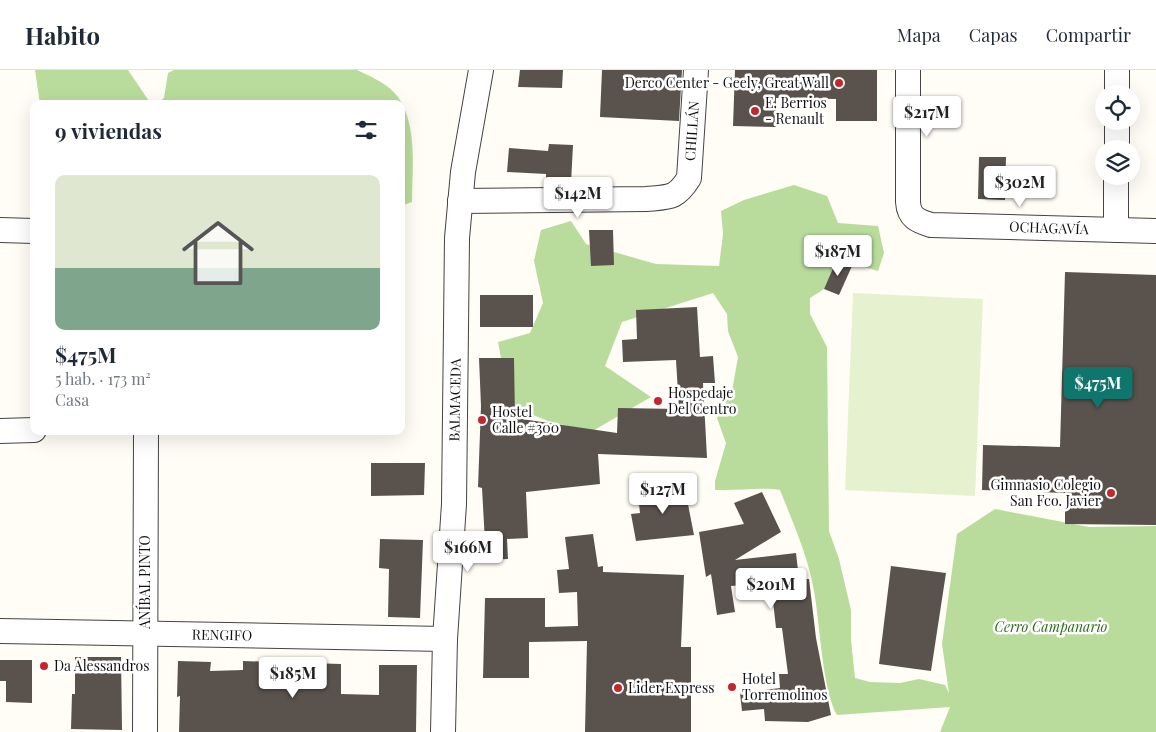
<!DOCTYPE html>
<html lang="es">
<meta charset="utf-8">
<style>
:root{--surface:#fff;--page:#f6f6f7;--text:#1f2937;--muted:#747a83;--line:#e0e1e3;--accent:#0f766e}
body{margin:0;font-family:"Playfair Display",serif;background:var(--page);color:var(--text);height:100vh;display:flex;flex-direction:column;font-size:19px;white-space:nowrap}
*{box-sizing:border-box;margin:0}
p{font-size:16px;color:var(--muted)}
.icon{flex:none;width:28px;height:28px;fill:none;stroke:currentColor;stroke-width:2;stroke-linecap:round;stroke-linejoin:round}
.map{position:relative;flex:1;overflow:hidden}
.details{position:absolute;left:30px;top:30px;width:375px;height:335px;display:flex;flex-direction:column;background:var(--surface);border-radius:10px;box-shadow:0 5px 20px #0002}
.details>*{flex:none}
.controls{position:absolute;left:1095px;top:15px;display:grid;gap:10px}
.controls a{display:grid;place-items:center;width:45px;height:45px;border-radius:50%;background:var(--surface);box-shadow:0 5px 20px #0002;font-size:25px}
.price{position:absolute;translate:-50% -42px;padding:0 11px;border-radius:5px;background:#fff;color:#222;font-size:16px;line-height:32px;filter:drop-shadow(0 1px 2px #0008)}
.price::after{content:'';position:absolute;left:50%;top:30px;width:15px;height:11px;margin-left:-8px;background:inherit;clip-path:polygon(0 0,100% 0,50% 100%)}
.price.current{background:var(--accent);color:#fff}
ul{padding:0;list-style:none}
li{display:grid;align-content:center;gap:10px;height:265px;padding:0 25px}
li+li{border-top:1px solid var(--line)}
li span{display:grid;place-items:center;height:155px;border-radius:10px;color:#555}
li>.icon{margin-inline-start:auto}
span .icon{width:90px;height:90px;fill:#fffc;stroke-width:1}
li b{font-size:21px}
h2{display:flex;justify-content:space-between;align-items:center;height:60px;padding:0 25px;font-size:21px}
header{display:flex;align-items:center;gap:30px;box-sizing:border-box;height:70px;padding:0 25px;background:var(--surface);border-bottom:1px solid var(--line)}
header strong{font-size:24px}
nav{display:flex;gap:28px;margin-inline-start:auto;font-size:18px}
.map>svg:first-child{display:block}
</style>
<header>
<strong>Habito</strong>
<nav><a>Mapa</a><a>Capas</a><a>Compartir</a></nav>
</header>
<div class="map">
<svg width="1156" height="662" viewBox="0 0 1156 662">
<rect width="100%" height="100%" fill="#fffdf5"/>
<!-- forest -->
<g fill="#b9dc9c">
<polygon points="35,0 128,0 151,34 40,34"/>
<path d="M174,0h183c13,6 33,15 41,27 20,29 14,72 14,105l-11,4v-102h-245l8,-6 4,-25z"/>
<path d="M794,115l33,11 11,27 40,3 6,27 -6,18 -41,-12 -13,30 -14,9v16l17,33 2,184 10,28 12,51v30l4,38 15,4 30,1 19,-4 26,6 4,8 -7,-49 15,-110 38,-25 94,18 67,-1v206h-216l10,-25 -113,8c-15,-26 -17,-92 -23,-124 -6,-35 -21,-68 -34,-101 -20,-3 -43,1 -65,0v-9l11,-38 -9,-25 15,-27 6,-34 -10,-26 -1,-17 -14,-21 -91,29 -17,44 46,31 -60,35 -43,-11 -38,-15 -12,-64 32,-9 13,-30 -9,-42 7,-31 30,-9 15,23 70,20 63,2 4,-32 -2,-23 23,-11z"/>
</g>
<!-- pitch -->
<polygon fill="#e6f2cf" points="853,223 983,229 975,426 845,420"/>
<!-- building -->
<g fill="#5a524d">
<polygon points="520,0 563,0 562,18 518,17"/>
<polygon points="602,0 682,0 679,51 600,47"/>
<polygon points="735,0 877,0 877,51 836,51 836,29 776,28 776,57 733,56"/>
<polygon points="549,74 573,75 571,113 546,112 546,104 507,102 509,78 548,81"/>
<polygon points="979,87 1006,87 1005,130 978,129"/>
<polygon points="589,160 613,160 614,195 591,196"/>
<polygon points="837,189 852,196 839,225 824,219"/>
<polygon points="1065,202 1156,205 1156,455 1065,454 1065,423 982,420 983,375 1060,377"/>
<rect x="480" y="225" width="53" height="32"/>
<polygon points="697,237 700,287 713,286 715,313 703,313 707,388 598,384 600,414 526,422 528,468 507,469 508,489 486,490 482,418 478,417 481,336 479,288 514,288 515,348 617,363 618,338 679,339 676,290 623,292 622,270 637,269 636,240"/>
<polygon points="371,393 425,393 424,425 371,426"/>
<polygon points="684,414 694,465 636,471 631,444 640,443 638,425 668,421 668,415"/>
<polygon points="762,422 781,462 735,490 796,483 799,509 809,509 816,568 831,645 808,652 765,651 764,639 742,641 740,623 780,618 779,604 788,604 782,558 776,558 773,531 768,531 766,513 731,516 735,542 717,545 711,504 706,507 699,462 744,454 734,433"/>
<polygon points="593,464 598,497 603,496 603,502 684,505 681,577 691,577 691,662 585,662 587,571 529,572 529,608 483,608 485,528 545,528 545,557 578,556 577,522 559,523 557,500 569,499 565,467"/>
<polygon points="380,469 423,470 420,548 388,547 389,499 379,498"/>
<polygon points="891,496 946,503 931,601 879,594"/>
<polygon points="75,587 121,587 122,660 71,659 72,624 75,624"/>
<polygon points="0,590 32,590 32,633 6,632 6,611 0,611"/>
<polygon points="178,591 211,592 210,601 243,600 243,591 341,594 341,624 379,625 379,595 417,595 416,662 179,662 180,626 177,627"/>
</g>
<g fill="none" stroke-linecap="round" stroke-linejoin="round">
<!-- minor casing -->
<g stroke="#444" stroke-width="26">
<g id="minor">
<path d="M908,0v132c1,16 10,19 23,23l225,6"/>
<polyline points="1117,24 1117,0"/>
<polyline points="1117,79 1117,51"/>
<path d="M460,131l186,-2c23,-2 30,0 43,-21l7,-108"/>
<polyline points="0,160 34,161"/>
<polyline points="1116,160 1116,106"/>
<polyline points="0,361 34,360"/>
<polyline points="0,561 445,569"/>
<polyline points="145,662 146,361"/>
<polyline points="443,662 445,569 454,434 457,168 463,102 481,0"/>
</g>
</g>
<!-- minor -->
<use href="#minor" stroke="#fff" stroke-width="24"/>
</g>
<!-- markers -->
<g fill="#c4262e" stroke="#fff" stroke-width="2">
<circle cx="839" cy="13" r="5"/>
<circle cx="755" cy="41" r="5"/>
<circle cx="658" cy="331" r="5"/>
<circle cx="482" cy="350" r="5"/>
<circle cx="1111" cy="423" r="5"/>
<circle cx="44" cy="596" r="5"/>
<circle cx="732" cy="617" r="5"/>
<circle cx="618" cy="618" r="5"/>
</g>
<g text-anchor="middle" stroke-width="5" stroke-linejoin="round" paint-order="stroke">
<!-- poi labels -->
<g font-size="14" fill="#111" stroke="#fff" text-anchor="start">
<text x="829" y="18" text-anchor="end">Derco Center - Geely, Great Wall</text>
<text x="765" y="38">E. Berrios<tspan x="765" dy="16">- Renault</tspan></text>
<text x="668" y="328">Hospedaje<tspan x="668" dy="16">Del Centro</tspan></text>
<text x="492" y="347">Hostel<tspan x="492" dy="16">Calle #300</tspan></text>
<text x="1101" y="420" text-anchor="end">Gimnasio Colegio<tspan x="1101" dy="16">San Fco. Javier</tspan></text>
<text x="54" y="601">Da Alessandros</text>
<text x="742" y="614">Hotel<tspan x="742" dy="16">Torremolinos</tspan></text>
<text x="628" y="623">Lider Express</text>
</g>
<!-- street labels -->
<g font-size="14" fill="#111" stroke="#fff">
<text transform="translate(692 61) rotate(-86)" y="5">CHILLÁN</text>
<text transform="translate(1049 158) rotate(2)" y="5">OCHAGAVÍA</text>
<text transform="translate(455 330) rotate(-89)" y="5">BALMACEDA</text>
<text transform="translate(145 512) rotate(-90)" y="5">ANÍBAL PINTO</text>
<text transform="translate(222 565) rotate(1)" y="5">RENGIFO</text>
</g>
<!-- park labels -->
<g font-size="14" font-style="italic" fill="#2f6b1f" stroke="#fff">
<text x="1051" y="562">Cerro Campanario</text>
</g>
</g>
</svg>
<div class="controls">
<a><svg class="icon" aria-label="locate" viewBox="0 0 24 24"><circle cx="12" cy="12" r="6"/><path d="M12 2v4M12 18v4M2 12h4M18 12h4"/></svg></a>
<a><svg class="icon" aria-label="layers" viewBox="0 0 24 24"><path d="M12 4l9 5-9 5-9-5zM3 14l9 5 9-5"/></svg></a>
</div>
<b class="price" style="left:927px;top:68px">$217M</b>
<b class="price" style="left:1020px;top:138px">$302M</b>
<b class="price" style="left:578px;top:149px">$142M</b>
<b class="price" style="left:838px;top:207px">$187M</b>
<b class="price current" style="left:1098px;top:339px">$475M</b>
<b class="price" style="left:663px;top:445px">$127M</b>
<b class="price" style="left:468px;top:503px">$166M</b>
<b class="price" style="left:771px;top:540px">$201M</b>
<b class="price" style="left:293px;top:629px">$185M</b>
<section class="details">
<h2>9 viviendas<svg class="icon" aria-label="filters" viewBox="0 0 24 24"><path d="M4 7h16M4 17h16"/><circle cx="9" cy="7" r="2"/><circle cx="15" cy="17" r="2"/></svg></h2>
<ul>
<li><span style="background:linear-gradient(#dfe7d0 60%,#7fa58c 0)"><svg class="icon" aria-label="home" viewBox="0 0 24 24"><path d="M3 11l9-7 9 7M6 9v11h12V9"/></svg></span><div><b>$475M</b><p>5 hab. · 173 m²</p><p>Casa</p></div></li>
</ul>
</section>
</div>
